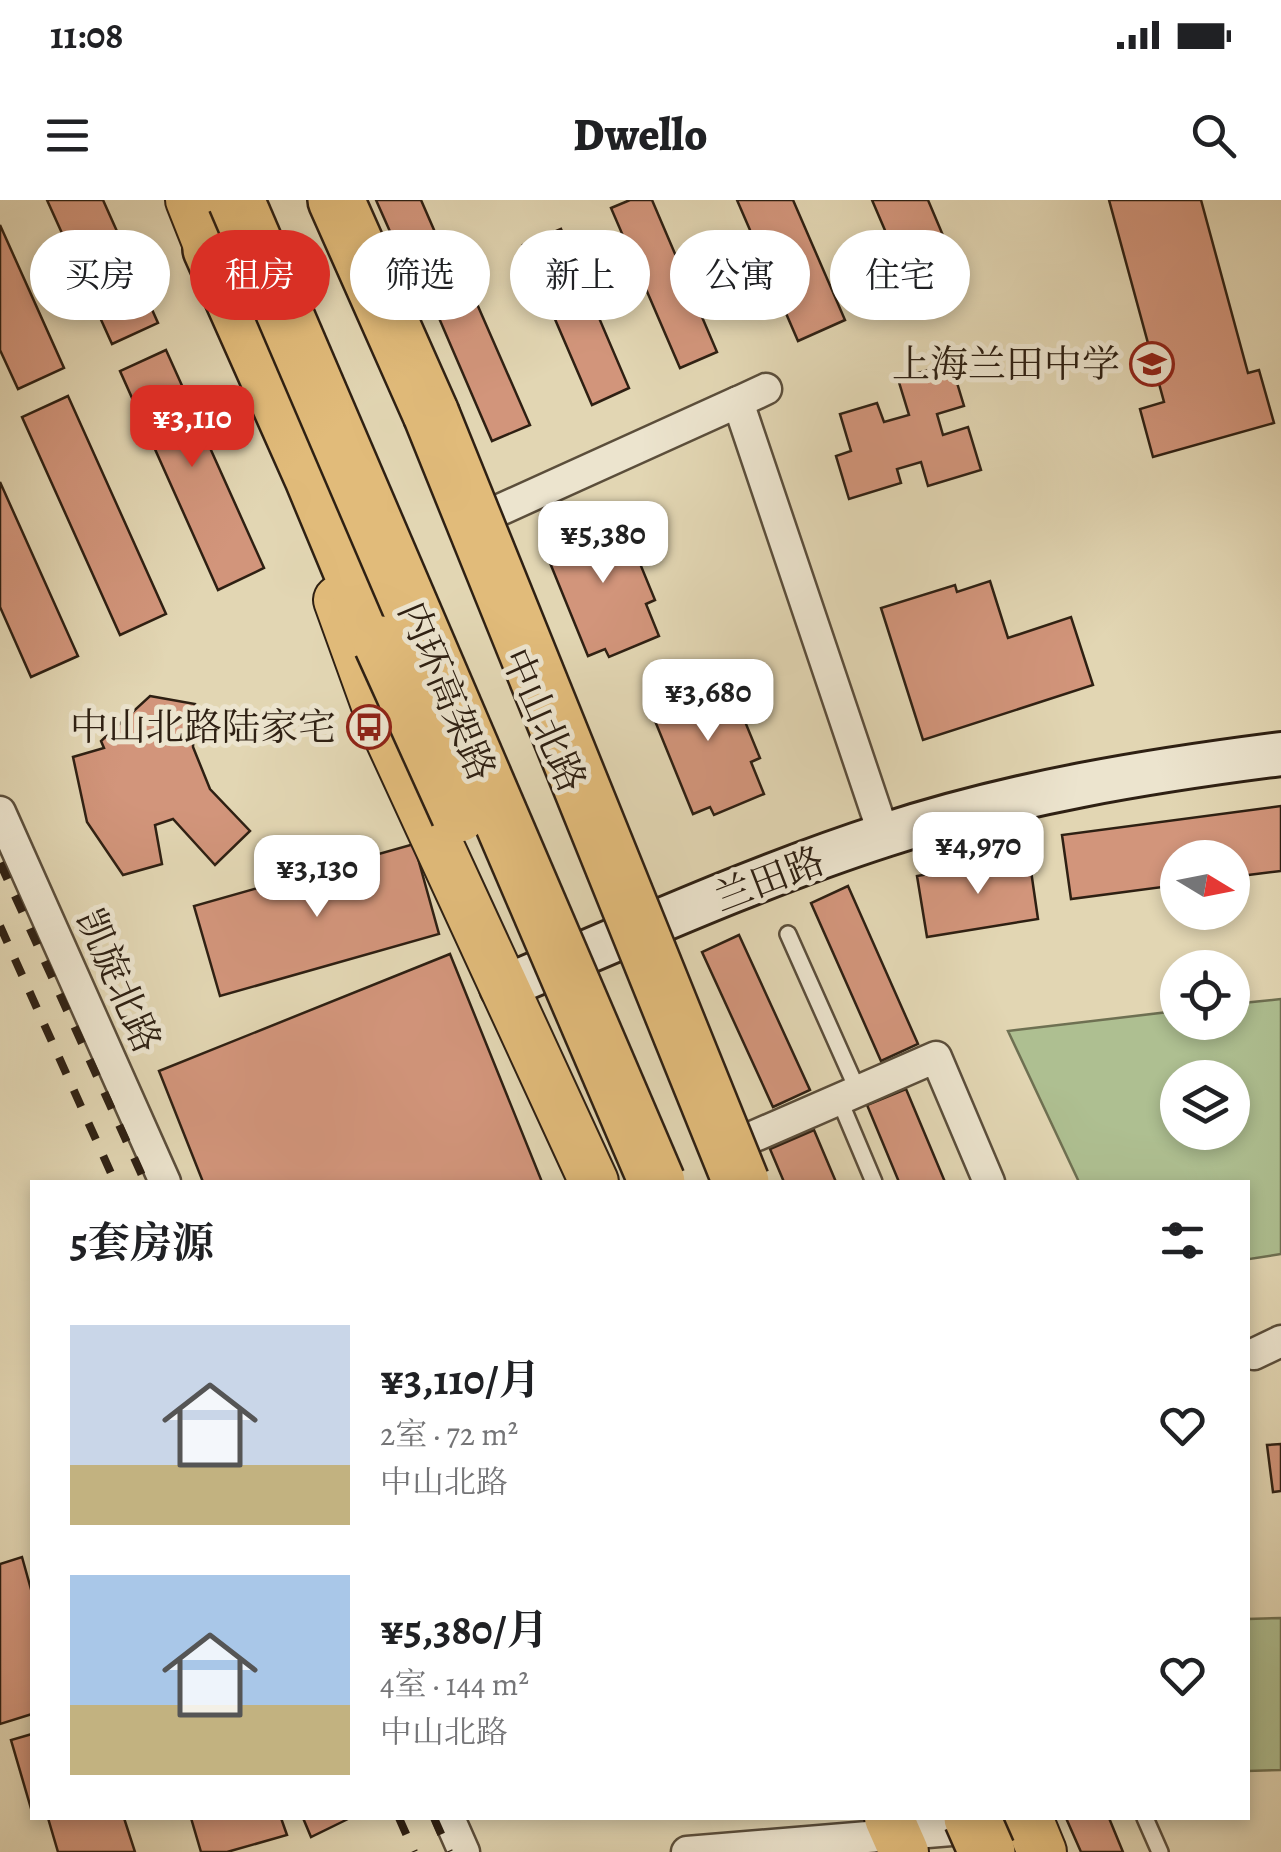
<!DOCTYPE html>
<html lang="zh">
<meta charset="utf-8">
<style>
:root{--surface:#fff;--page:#f2f2f2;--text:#202124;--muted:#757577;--accent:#d93025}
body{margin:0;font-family:Alegreya,"Noto Serif SC",serif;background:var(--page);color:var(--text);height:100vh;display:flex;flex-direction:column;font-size:38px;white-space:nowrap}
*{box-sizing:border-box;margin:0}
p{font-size:32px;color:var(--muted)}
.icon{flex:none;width:55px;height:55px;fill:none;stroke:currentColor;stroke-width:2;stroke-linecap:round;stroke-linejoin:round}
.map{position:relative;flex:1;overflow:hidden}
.panel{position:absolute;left:30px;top:980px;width:1220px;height:640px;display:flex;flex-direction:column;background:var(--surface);border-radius:0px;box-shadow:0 5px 15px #0003}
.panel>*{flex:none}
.hud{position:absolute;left:30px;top:30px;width:1222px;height:90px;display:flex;gap:20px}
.needle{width:65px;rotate:100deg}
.controls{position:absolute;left:1160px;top:640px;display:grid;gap:20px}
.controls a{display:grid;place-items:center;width:90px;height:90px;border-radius:50%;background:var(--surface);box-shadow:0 5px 15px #0003;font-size:50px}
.price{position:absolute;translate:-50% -85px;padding:0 22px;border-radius:20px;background:#fff;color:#222;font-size:32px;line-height:65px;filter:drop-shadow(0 2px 5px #0008)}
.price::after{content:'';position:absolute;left:50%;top:60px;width:30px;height:22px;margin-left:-15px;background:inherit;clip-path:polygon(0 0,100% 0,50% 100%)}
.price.on{background:var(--accent);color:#fff}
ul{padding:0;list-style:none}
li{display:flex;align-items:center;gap:30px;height:250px;padding:0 40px}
li span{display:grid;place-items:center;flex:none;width:280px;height:200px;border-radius:0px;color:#555}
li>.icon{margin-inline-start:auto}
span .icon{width:120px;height:120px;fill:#fffc;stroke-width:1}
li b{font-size:42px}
h2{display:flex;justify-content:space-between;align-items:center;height:120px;padding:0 40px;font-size:42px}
.tag{padding:0 35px;border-radius:45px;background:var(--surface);box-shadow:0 5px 15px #0003;font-size:35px;line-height:90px}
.tag.on{background:var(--accent);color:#fff}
.status{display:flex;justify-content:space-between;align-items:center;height:70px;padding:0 50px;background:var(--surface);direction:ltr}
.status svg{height:28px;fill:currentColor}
header{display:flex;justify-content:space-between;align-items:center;height:130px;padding:0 40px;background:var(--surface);font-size:45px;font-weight:800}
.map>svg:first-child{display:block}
</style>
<div class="status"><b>11:08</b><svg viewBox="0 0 49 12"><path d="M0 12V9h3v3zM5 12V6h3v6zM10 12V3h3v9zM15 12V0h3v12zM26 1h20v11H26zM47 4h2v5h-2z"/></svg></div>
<header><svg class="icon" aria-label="menu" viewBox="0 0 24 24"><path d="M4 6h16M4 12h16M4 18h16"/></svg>Dwello<svg class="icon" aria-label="search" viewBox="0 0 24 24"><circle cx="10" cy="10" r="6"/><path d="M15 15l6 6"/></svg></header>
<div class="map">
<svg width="1281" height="1652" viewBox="0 0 1281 1652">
<rect width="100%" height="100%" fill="#e2d6b3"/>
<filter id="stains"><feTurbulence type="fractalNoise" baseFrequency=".002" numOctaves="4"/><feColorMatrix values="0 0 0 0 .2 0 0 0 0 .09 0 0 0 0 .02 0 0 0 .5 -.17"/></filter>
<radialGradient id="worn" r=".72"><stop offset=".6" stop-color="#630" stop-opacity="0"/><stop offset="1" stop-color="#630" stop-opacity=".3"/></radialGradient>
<!-- green -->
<g fill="#aebf91" stroke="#6e7052" stroke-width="2.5" fill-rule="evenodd">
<path d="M1281,799v255l-32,5 -1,6v-83h-169l-71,-151 169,-20 1,11h54l1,-18zM1178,878h54v54h-54z"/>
<polygon points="1281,1418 1281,1570 1248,1571 1248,1419"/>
</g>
<!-- building -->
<g fill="#d2957b" stroke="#2e2013" stroke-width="2.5">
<polygon points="47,0 103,0 158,123 112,144"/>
<polygon points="376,0 421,0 441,46 404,63"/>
<polygon points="630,0 652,0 717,152 680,168 611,8"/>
<polygon points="737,0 793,0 845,120 798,141"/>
<polygon points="872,0 928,0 961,78 914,98"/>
<polygon points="1109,0 1201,0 1248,173 1259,170 1274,223 1153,257 1140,209 1164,202"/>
<polygon points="0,25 64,168 18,189 0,150"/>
<polygon points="561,29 629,188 592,205 523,45"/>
<polygon points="460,65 530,225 492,241 423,81"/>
<polygon points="166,150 264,368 218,390 120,171"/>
<polygon points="951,163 964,206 937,214 943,235 968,227 981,270 928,286 921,262 897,269 901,283 849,299 836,256 851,251 840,214 877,203 884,222 909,215 898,179"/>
<polygon points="68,196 166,414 120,435 22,217"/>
<polygon points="0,282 78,456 31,477 0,407"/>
<polygon points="588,310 594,324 604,320 610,333 625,327 655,400 646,404 659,436 609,457 605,449 588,456 548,358 565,351 554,324"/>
<polygon points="990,381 1008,438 1071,417 1093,485 923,540 881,408 955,385 957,392"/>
<polygon points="693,468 699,482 709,478 715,491 730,485 760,558 751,562 764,594 714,615 710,607 693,614 653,516 670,509 659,483"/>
<polygon points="150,496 195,504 193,547 210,589 250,631 215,665 173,619 155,625 162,664 123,675 87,622 73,557 104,548 101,541"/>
<polygon points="1281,606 1281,671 1232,677 1232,658 1178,658 1178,685 1071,699 1062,635"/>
<polygon points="414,644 439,734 220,796 194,706"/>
<polygon points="1029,657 1038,719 927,737 917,676"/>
<polygon points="848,686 918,844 881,861 811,703"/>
<polygon points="739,735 810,890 773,907 702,752"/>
<polygon points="450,754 542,982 203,982 159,871"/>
<polygon points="906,889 945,982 899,982 867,905"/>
<polygon points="814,930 836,982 784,982 770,949"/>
<polygon points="1281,1244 1281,1291 1273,1292 1267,1245"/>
<polygon points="22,1357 32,1393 32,1514 0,1524 0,1364"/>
<polygon points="32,1534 32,1612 11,1540"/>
<polygon points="48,1618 124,1618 135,1652 58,1652"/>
<polygon points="191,1618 281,1618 287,1635 227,1652 201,1652"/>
<polygon points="303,1618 350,1618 311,1637"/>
<polygon points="1066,1618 1109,1618 1123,1652 1081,1652"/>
</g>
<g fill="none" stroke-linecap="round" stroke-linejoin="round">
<!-- lane casing -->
<g stroke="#5b4e3b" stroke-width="20">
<g id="lane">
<polyline points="788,734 858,891"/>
<polyline points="839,899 874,982"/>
<polyline points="1145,1618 1160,1652"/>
</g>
</g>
<!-- street casing -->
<g stroke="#5b4e3b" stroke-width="35">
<g id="street">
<polyline points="738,202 766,189"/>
<polyline points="493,313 738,202 884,635"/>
<polyline points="0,612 165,982"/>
<polyline points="734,945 936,857 989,982"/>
<polyline points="1254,1154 1281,1141"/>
<polyline points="449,1618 464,1652"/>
<polyline points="687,1652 988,1627"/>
</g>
</g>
<!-- secondary casing -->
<g stroke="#2e2013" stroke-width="48">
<path id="secondary" d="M502,788c126,-53 253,-111 383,-153 129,-42 262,-64 396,-81"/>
</g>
<!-- primary casing -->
<g stroke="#2e2013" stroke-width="52">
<g id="primary">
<polyline points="190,0 223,83"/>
<polyline points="338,400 382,522 594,982"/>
<polyline points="889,1618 904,1652"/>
<polyline points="1028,1618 1042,1652"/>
</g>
</g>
<!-- highway casing -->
<g stroke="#2e2013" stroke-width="60">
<g id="highway">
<polyline points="336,0 431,214"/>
<polyline points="211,49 312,276 382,444"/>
</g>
</g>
<!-- lane -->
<use href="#lane" stroke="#ece4ce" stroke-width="15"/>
<!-- street -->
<use href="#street" stroke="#ece4ce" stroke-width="30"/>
<!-- secondary -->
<use href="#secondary" stroke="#ece4ce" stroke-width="42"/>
<!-- primary -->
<use href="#primary" stroke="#e1bb7a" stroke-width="48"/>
<!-- highway -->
<use href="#highway" stroke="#e1bb7a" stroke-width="55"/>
<!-- rail -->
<g stroke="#2e2013" stroke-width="8" stroke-dasharray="18 18" stroke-linecap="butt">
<polyline points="0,663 145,982"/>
<polyline points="0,726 115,982"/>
<polyline points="399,1618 414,1652"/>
<polyline points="434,1618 449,1652"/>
</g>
<!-- highway-bridge casing -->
<g stroke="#2e2013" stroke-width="60" stroke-linecap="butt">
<g id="highway-bridge">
<polyline points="236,0 657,982"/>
<polyline points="431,214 741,982"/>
<polyline points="382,444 459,614"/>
<polyline points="972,1618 987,1652"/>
</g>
</g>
<!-- highway-bridge -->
<use href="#highway-bridge" stroke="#e1bb7a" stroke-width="55"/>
</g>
<!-- icons -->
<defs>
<g id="school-ring" transform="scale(2.25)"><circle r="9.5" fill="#ece4ce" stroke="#8f2418" stroke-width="1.5"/><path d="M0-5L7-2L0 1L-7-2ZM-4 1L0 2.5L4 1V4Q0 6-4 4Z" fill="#8f2418"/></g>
<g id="bus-ring" transform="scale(2.25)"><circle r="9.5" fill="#ece4ce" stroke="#8f2418" stroke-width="1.5"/><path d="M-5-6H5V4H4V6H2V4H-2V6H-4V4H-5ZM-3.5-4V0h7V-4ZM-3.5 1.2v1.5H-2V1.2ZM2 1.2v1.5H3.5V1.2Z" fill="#8f2418"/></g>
</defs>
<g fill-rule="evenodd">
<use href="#school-ring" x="1152" y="164"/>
<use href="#bus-ring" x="369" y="527"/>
</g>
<g text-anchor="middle" stroke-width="10" stroke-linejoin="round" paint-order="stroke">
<!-- poi labels -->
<g font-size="38" fill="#2e2013" stroke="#ece4ce" text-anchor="end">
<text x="1120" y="177">上海兰田中学</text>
<text x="336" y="540">中山北路陆家宅</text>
</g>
<!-- street labels -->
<g font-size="38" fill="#2e2013" stroke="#ece4ce">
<text transform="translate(447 491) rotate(67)" y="13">内环高架路</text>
<text transform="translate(544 520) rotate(66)" y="13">中山北路</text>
<text transform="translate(769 679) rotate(-21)" y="13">兰田路</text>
<text transform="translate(119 781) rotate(66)" y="13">凯旋北路</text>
</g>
</g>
<rect width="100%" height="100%" filter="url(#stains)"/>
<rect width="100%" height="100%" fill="url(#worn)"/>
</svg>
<div class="controls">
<a><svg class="needle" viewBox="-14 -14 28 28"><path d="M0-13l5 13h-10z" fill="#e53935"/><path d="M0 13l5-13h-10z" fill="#757577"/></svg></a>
<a><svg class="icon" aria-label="locate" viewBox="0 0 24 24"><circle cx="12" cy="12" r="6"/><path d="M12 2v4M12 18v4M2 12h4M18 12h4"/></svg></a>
<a><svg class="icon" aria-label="layers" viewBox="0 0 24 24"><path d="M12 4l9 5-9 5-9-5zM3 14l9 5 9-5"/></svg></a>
</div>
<b class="price on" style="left:192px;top:270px">¥3,110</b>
<b class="price" style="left:603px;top:386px">¥5,380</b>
<b class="price" style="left:708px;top:544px">¥3,680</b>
<b class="price" style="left:978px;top:697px">¥4,970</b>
<b class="price" style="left:317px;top:720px">¥3,130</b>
<div class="hud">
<a class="tag">买房</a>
<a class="tag on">租房</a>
<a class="tag">筛选</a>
<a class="tag">新上</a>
<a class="tag">公寓</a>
<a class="tag">住宅</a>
</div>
<section class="panel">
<h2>5套房源<svg class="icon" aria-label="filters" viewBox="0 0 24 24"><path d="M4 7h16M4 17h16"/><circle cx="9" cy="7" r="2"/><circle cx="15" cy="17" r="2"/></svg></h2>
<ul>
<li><span style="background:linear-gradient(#c9d6e8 70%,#c2b280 0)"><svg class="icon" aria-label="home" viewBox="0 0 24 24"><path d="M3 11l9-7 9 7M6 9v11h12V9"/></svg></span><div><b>¥3,110/月</b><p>2室 · 72 m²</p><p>中山北路</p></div><svg class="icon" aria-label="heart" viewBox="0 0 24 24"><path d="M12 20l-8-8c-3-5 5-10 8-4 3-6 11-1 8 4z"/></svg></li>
<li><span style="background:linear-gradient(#a9c7e8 65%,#c2b280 0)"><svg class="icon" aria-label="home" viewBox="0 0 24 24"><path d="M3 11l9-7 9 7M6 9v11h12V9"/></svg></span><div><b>¥5,380/月</b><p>4室 · 144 m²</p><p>中山北路</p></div><svg class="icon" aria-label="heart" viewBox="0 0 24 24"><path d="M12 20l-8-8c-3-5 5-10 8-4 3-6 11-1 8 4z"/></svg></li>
</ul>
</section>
</div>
